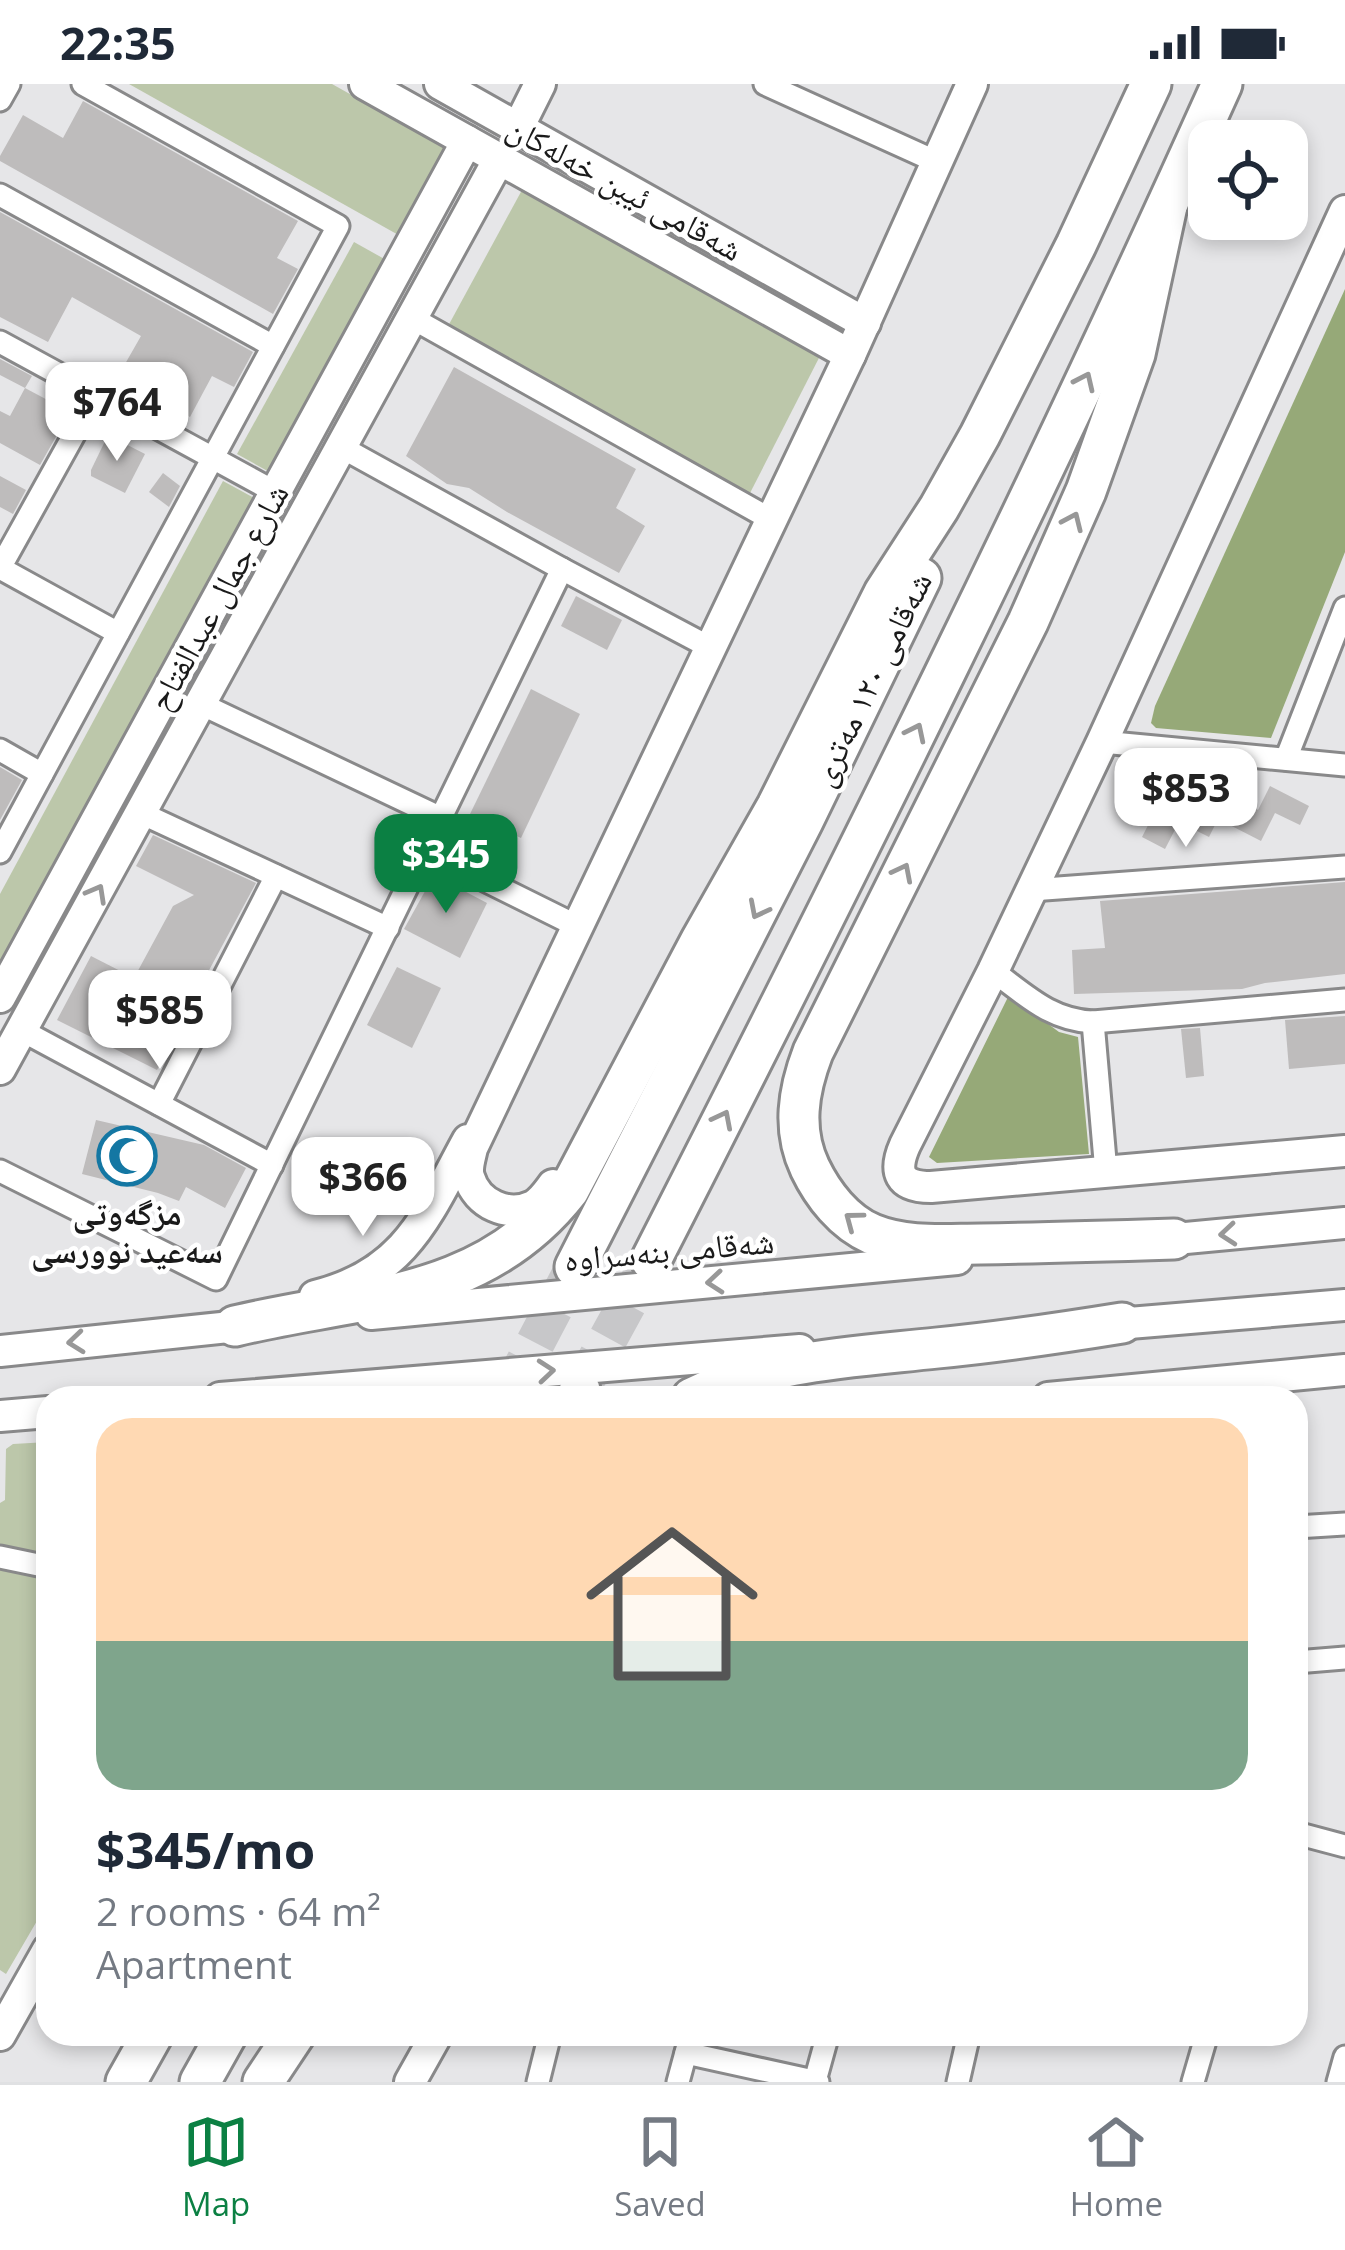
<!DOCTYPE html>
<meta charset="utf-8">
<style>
:root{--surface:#fff;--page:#f6f6f7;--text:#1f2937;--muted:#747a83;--line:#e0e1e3;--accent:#0b8043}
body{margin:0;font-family:"Open Sans","Noto Naskh Arabic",sans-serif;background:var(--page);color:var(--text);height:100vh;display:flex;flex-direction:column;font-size:45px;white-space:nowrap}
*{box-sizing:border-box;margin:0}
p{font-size:39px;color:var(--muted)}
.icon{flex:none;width:66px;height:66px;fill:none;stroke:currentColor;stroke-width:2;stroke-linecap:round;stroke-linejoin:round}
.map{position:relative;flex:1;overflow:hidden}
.details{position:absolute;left:36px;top:1302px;width:1272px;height:660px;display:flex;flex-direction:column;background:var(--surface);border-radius:36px;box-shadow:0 6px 18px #0003}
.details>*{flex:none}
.controls{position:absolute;left:1188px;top:36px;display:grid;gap:24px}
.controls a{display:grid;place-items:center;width:120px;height:120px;border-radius:24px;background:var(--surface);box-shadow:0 6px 18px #0003;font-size:60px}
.price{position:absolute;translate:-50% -102px;padding:0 27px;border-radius:24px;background:#fff;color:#222;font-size:39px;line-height:78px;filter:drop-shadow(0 3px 6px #0008)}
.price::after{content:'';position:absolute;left:50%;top:72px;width:36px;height:27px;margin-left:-18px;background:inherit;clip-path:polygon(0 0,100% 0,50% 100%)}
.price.current{background:var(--accent);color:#fff}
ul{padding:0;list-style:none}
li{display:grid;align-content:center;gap:24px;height:636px;padding:0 60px}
li span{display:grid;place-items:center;height:372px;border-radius:36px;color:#555}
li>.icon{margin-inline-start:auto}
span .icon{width:216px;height:216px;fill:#fffc;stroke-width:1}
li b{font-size:51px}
.status{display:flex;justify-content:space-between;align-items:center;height:84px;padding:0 60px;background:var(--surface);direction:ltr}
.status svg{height:33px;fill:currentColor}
.tab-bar{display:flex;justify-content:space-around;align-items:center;height:168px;border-top:3px solid var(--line);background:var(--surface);font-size:33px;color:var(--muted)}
.tab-bar a{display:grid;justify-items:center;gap:6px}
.tab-bar .current{color:var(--accent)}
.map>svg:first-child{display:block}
</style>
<div class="status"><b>22:35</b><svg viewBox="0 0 49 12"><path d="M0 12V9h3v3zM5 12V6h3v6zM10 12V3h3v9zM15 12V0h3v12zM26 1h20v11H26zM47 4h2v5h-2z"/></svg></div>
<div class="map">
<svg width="1345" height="1998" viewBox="0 0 1345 1998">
<rect width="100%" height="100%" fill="#e6e6e8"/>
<!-- green -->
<g fill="#bcc7aa">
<polygon points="129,0 332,0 446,64 402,153"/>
<polygon points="522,106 821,270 749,411 447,244"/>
<polygon points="354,158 388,177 273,390 237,370"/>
<polygon points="223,397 258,416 0,887 0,810"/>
<polygon points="48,1358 48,1818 6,1890 0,1886 0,1419 5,1416 6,1365 13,1360"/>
</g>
<!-- forest -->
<g fill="#96a978">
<polygon points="1345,205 1345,468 1271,654 1156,644 1151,639 1155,622"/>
<polygon points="1009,911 1059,948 1078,953 1089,1070 937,1079 929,1073"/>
</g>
<!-- building -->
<g fill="#bebcbc">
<polygon points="83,17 298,137 277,174 298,185 273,230 0,77 0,72 23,31 63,54"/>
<polygon points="0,128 253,268 234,303 212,292 190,333 117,294 141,252 72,213 48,258 0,233"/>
<polygon points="0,275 32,292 25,304 70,328 40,381 0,359 0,327 10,332 25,304 0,291"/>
<polygon points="454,283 636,385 616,424 645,442 619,489 507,428 469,404 447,400 406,372"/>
<polygon points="108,351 145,370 125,409 91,392 91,386"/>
<polygon points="163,389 180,402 169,423 149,408"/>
<polygon points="0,392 26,406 13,430 0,423"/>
<polygon points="576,512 622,536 607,566 561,542"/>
<polygon points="531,605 580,630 521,754 470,730"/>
<polygon points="0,683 22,696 0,736"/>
<polygon points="1173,692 1212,712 1221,695 1237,704 1232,713 1258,726 1270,702 1309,722 1300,741 1275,729 1261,757 1218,735 1209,753 1179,738 1165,765 1142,753"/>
<polygon points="153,751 256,799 186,929 172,948 177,950 157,986 57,936 91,872 134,894 173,822 194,811 136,782"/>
<polygon points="434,791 487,819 460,874 404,845"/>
<polygon points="1345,798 1345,890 1265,899 1242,905 1074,910 1072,866 1105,864 1100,817"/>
<polygon points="397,883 441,904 412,964 367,941"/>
<polygon points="1345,932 1345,980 1289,985 1285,936"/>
<polygon points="1200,944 1204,992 1186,994 1181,945"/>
<polygon points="96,1036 204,1061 246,1084 225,1124 186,1103 179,1117 158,1109 82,1090"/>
</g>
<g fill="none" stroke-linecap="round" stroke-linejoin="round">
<!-- highway-tunnel -->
<g stroke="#c7c7c9" stroke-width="39" stroke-dasharray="39 20" stroke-linecap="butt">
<polyline points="580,1306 651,1176"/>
<polyline points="508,1311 575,1183"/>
</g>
<!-- street casing -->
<g stroke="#89898a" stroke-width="27">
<g id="street">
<polyline points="765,0 937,78"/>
<polyline points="0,16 9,0"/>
<polyline points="0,111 273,262"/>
<polyline points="412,234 772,436"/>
<polyline points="0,258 277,409"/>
<polyline points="96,311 0,484 118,549"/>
<polyline points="341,363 562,485 711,564"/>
<polyline points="201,620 441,734"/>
<polyline points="1102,658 1345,681"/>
<polyline points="0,666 42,690"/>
<polyline points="1286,675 1345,524"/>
<polyline points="141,729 388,844"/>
<polyline points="426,767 577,842"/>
<polyline points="0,768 338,142 83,0"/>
<polyline points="1031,806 1345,783"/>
<path d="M993,887c33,24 57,49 100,51l252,-22"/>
<polyline points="1093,938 1106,1088"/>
<polyline points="21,946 272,1081"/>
<polyline points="159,1020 276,792"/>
<polyline points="0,1087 216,1195 562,485"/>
<polyline points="1296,1443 1345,1440"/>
<polyline points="0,1473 48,1483"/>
<polyline points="1296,1578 1345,1574"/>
<polyline points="1296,1749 1345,1762"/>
<polyline points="686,1969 818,1998"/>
<polyline points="815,1997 828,1950"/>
<polyline points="538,1998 550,1950"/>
<polyline points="678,1998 691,1950"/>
<polyline points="958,1998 969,1950"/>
<polyline points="1193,1998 1207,1950"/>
<polyline points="1338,1998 1345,1973"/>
</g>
</g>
<!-- secondary casing -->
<g stroke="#89898a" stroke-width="36">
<g id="secondary">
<polyline points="365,0 850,271"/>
<polyline points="440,0 865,239"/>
<polyline points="518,44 540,0"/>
<path d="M1345,127l-243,531 -109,229 -88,174c-12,27 -6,42 26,42l414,-36"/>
<polyline points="0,913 467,57"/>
<polyline points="0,985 499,75"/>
<path d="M553,1101c-6,8 -11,16 -20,21 -25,12 -56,-2 -64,-29 -3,-9 1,-19 3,-29l378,-793 122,-271"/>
<polyline points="1154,1157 1345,1139"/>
<path d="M315,1212c91,-22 112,-81 153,-156"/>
<polyline points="371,1230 957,1175"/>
<polyline points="1105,1241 1345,1221"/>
<polyline points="0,1267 258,1240"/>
<polyline points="220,1314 800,1266"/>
<polyline points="1048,1314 1345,1286"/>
<polyline points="0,1332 48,1328"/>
<polyline points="0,1951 48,1866"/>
<polyline points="410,1998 437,1950"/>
</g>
</g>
<!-- highway casing -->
<g stroke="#89898a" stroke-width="45">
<g id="highway">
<path d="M1167,122l-32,148 -49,137 -58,131 -215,430c-15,39 -21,78 -3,116 13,27 34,54 62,66 34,14 73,10 109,10 64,-1 129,-3 193,-5"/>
<path d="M651,1176c198,-388 392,-778 571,-1176"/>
<polyline points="575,1183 803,737 921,494"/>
<path d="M235,1242c125,-30 247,-25 334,-136l132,-250 76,-134 107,-213 55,-85 41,-73 96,-190 75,-161"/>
<polyline points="506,1314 508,1311"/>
<polyline points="576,1314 580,1306"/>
<path d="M692,1314c76,-38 162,-41 245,-50 62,-6 123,-15 185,-25"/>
<polyline points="126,1998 153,1950"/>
<polyline points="200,1998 227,1950"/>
<polyline points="263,1998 295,1950"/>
</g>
</g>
<!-- street -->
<use href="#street" stroke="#fff" stroke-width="21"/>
<!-- secondary -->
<use href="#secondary" stroke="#fff" stroke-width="30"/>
<!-- highway -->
<use href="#highway" stroke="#fff" stroke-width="39"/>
</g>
<!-- one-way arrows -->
<defs><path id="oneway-chevron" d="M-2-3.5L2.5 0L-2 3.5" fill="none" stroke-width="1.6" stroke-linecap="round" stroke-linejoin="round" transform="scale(3)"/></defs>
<g stroke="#989898">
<use href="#oneway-chevron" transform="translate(1085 297) rotate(-65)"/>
<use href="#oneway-chevron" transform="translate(1073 437) rotate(-66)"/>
<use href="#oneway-chevron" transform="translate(916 648) rotate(-64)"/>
<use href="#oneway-chevron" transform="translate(903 788) rotate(-63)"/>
<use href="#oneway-chevron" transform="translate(97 809) rotate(-61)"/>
<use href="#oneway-chevron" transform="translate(758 826) rotate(117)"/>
<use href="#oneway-chevron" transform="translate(723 1035) rotate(-63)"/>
<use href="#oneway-chevron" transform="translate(853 1136) rotate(-143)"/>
<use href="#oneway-chevron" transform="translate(1228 1150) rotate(175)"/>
<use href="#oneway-chevron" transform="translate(715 1198) rotate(175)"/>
<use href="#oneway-chevron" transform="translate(76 1258) rotate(174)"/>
<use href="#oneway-chevron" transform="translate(546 1287) rotate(-5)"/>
</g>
<!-- icons -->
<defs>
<g id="mosque-ring" transform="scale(3)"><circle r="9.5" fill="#fff" stroke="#1477a3" stroke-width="1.5"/><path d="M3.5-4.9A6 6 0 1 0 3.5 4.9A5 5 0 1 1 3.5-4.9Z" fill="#1477a3"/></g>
</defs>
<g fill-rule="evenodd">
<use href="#mosque-ring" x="127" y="1072"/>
</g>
<g text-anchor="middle" stroke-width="9" stroke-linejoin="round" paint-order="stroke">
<!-- street labels -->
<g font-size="33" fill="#1a1a1a" stroke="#fff">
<text transform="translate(625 104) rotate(29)" y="12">شەقامی ئیبن خەلەکان</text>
<text transform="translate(218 513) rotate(-61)" y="12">شارع جمال عبدالفتاح</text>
<text transform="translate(871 595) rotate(-64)" y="12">شەقامی ١٢٠ مەتری</text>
<text transform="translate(669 1166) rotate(-5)" y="12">شەقامی بنەسراوە</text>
</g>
<!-- poi labels -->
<g font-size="33" font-weight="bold" fill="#1a1a1a" stroke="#fff">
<text x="127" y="1141">مزگەوتی<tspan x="127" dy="38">سەعید نوورسی</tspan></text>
</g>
</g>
</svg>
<div class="controls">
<a><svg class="icon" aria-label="locate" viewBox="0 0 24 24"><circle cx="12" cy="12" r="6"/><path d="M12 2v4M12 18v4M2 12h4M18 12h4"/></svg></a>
</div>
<b class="price" style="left:117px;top:380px">$764</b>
<b class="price" style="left:1186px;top:766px">$853</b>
<b class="price current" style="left:446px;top:832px">$345</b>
<b class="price" style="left:160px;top:988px">$585</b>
<b class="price" style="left:363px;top:1155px">$366</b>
<section class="details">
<ul>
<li><span style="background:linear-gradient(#ffd9b3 60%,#7fa58c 0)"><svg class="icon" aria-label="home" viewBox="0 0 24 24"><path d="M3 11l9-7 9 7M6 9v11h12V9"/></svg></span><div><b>$345/mo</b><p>2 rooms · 64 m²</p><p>Apartment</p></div></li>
</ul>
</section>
</div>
<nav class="tab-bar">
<a class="current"><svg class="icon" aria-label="map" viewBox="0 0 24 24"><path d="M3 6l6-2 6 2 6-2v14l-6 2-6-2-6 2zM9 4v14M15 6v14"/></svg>Map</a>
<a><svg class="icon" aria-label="saved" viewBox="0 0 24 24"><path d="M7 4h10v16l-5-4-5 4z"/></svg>Saved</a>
<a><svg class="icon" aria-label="home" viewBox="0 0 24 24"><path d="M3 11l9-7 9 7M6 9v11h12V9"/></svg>Home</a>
</nav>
